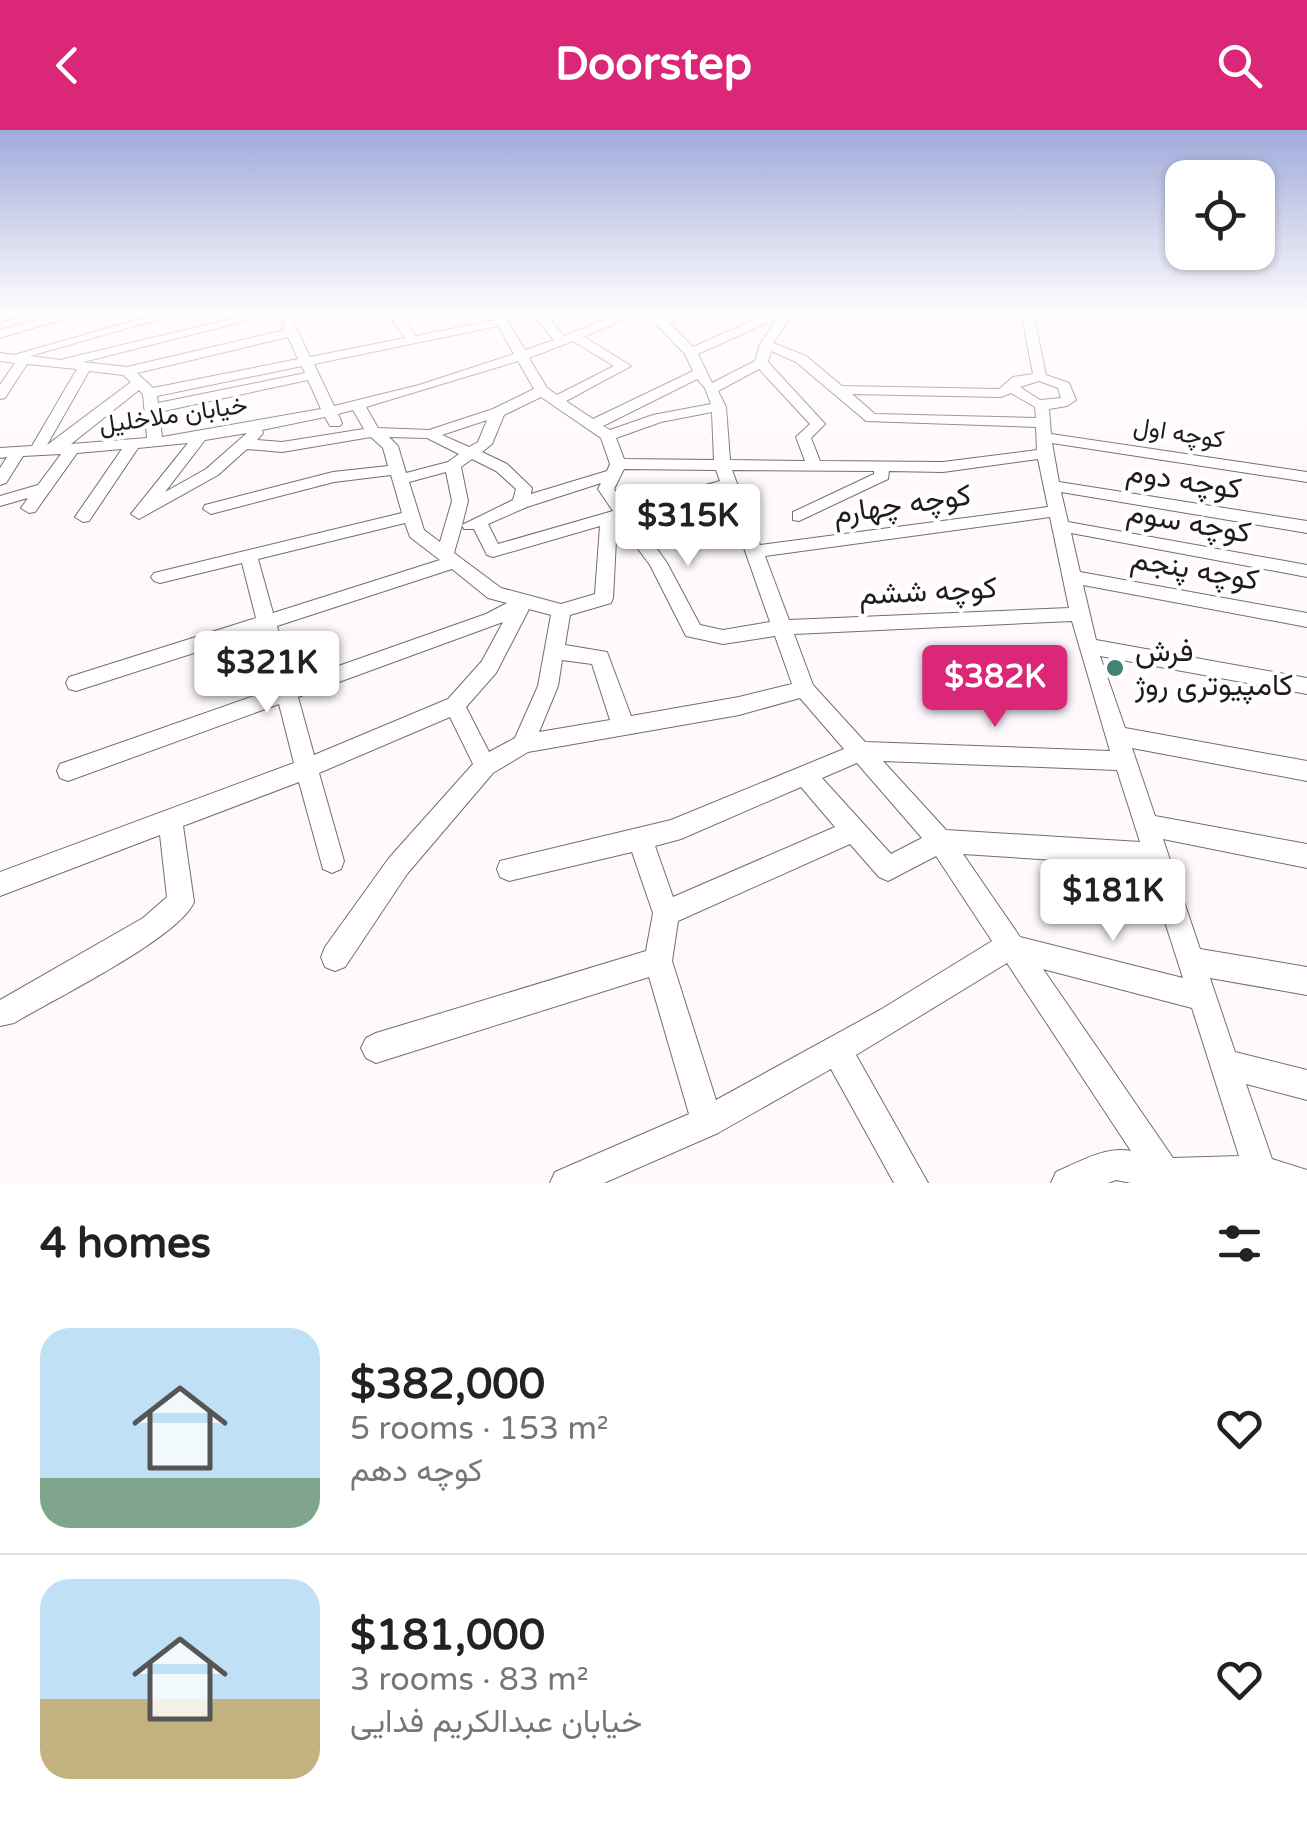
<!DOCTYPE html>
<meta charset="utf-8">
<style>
:root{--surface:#fff;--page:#f2f2f2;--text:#222;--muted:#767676;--line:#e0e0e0;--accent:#db2777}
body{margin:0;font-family:"Varela Round",Vazirmatn,sans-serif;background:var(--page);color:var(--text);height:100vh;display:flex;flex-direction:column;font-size:38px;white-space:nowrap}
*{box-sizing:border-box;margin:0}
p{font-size:32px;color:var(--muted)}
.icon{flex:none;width:55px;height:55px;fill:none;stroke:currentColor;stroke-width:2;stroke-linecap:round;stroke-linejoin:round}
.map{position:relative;height:1053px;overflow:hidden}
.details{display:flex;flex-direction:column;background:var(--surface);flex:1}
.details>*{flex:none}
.fabs{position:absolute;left:1165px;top:30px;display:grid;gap:20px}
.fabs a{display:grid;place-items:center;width:110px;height:110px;border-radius:20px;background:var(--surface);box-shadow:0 2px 8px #0004;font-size:50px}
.price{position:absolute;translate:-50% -85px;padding:0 22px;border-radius:10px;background:#fff;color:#222;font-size:32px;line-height:65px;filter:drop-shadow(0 2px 5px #0008)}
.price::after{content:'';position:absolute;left:50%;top:60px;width:30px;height:22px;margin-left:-15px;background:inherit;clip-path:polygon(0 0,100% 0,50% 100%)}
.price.active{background:var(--accent);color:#fff}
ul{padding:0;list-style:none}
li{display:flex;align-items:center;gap:30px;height:250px;padding:0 40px}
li+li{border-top:2px solid var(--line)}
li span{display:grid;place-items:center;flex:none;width:280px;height:200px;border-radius:30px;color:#555}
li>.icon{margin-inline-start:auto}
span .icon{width:120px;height:120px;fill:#fffc;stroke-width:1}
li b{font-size:42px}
h2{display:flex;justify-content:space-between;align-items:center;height:120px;padding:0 40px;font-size:42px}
header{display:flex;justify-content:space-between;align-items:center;height:130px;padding:0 40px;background:var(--accent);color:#fff;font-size:45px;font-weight:800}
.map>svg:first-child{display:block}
</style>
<header><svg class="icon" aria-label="back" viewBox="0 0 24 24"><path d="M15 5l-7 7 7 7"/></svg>Doorstep<svg class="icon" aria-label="search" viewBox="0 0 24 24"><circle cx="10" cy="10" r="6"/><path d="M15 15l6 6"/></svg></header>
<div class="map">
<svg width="1307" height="1053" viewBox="0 0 1307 1053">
<rect width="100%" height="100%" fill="#fff9fd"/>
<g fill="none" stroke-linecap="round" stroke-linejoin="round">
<!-- minor casing -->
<g stroke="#776b73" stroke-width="2">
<g id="minor">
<polygon points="8,182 29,182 0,192 0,184"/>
<polygon points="66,182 86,182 0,208 0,200"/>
<path d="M164,182h20l-154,44 30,4 200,-48h22l-199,50 44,5 158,-37 -3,-7 6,-4 6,4 16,34 95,-19 -18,-26h12l17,24 79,-16 -5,-8h12l23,38 29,-10 -23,-28h13l20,24 59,-24h17l-56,25 47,29 -65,35 27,18 100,-48 -8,-17 -41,-42h13l5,5 14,-5h17l-24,11 24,24 78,-35h23l-21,31 33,13 36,30 157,3 14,-12 20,-3 -12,-62h12l13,63 23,8 7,17 -9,6 -18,3 2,25 256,38v10l-255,-39 7,39 248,39v12l-246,-41 7,30 239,43v12l-236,-44 9,39 227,41v14l-224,-42 13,55 211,38v16l-207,-38 25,72 182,33v20l-175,-33 23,68 152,28v24l-144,-29 37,110 107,18v28l-97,-17 25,74 72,18v30l-61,-16 26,75 35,11v13h-176l-15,-3 -8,3h-57l5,-11c23,-10 50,-26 75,-21l-124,-188 -151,92 72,128h-34l-63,-114 -113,64 -114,50h-54l5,-11 134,-58 -40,-137 -273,86 -10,-5 -5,-10 5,-10 10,-5 270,-82 7,-38 -21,-61 -123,29 -9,-4 -3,-8 3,-8 171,-41 173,-71 -44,-51 -61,17 -211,37 -35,21 -86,101 -62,93 -10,4 -10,-4 -4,-10 4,-10 64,-89 84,-94 -23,-47 -131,56 25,88 -3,8 -9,4 -9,-4 -24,-87 -116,44 11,76c-15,36 -142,98 -180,121l-14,3v-26l143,-82 24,-21 -7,-62 -160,61v-24l294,-109 -15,-59 -211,77 -8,-3 -3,-7 3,-7 214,-75 -15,-57 -183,59 -7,-2 -3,-6 3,-6 187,-59 -14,-55 -82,20 -6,-2 -3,-4 3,-4 248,-60 -11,-38 -57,7 -123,32 -8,-5 2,-4 128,-33 55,-6 -5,-18 -12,-11 -89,15 -35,-3 -29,26 -79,44 -8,-5 57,-71 -50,5 -49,73 -6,1 -8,-5 47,-68 -45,4 -42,59 -6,1 -8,-5 7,-10 -28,8v-10l38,-11 23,-31 -38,2 -17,27 -6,2v-17l7,-11 -7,1v-10l32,-2 45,-77 -50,-5 -22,34 -5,1v-14l15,-22 -15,-2v-8l14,2zM778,188l-18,26 -5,17 -43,22 -14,-29zM498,196l16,28 -95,31 -85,21 -20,-42zM288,207l10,22 -145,29 -16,-15zM573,211l41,25 -57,29 -10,-7 -18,-30zM771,221l25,11 70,59 170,6 1,23 -94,12 -123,-1 -9,-23 14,-14 -57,-62zM518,231l16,28 -41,20 -64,21 -51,-2 -12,-21zM302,236l3,7 -147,30 -1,-7zM759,239l51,55 -14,13 9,24 -75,-1 -4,-53 -8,-16zM89,241l34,4 8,7 -84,63zM697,249l8,9 6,16 -58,11 -43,15 -7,-4zM308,250l13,29 -159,28 -3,-25zM1039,251l19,7 3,10 -21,2 -20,-13zM139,260l4,4 4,44 -76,6zM1011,263l24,14 1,11 -161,-4 -23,-20 149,3zM541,267l60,41 9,26 -3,7 -76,23 1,-6 -25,-24 -25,-12 10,-8 12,-29zM353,280l11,19 -82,13 -25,-2 6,-7 -1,-3 63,-13 5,9h10l2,-3 -4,-9zM712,282l2,48 -90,-1 -8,-21 45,-16zM487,290l-9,22 -9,5 -27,-12zM247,303l-41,36 -41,23 40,-52zM389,307l38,1 32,16 -11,8 -42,11 -8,-27zM472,329l24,12 20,18 -3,11 -51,25 6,-24 -7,-34zM1038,329l10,48 -288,38 -28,-75 142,1v3l-81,38v8l6,1 89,-42 1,-8 54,1zM624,339l92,1 4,11 -93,26 -13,-18zM446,342l6,29 -12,41 -16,-12 -15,-48zM601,353l-3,6 15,22 -115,33 -10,-20 39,-17zM724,361l46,131 -47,8 -23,-5 -33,-62 -33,-47zM1050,387l19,91 -280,12 -24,-64zM617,391l33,44 36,71 37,8 52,-8 17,48 -53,13 -108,19 -24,-64 -42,-7 5,-30 41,-12 2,-5zM405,393l5,14 30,23 -167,53 -15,-54zM462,395l2,4h10l13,26 6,2 107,-31 -5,68 -34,10 -60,-16 -47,-35zM452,439l36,29 19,5 -21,11 -193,68 -16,-56zM529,479l22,6 -13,71 -23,52 -26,14 -23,-45 30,-34zM1072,491l38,130 -245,-9 -52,-57 -19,-51zM503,492l-21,39 -34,38 -134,56 -16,-58zM562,530l30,4 18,56 -71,12 19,-46zM883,631l234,9 23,72 -194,-12zM857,633l65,75 -31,16 -69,-76zM801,657l34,40 -162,70 -18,-51 26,-7zM850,714l29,33 9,4 48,-25 56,85 -112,69 -164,90 -44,-139 6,-40zM963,724l184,12 36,112 -163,-41zM1043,839l149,39 47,148 -66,2z"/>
</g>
</g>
<!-- minor -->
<use href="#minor" fill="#fff" fill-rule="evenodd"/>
</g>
<!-- sky -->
<linearGradient id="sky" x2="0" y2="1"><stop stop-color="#a1abda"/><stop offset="0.55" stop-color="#fffcfe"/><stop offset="1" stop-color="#fffcfe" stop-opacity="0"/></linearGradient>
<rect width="1307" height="330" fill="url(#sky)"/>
<!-- markers -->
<circle fill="#418375" stroke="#fff" stroke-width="4" cx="1115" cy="538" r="10"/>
<g text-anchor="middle" stroke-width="8" stroke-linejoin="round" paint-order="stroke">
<!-- far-street labels -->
<g font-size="25" fill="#201b1e" stroke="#fff">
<text transform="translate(173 284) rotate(-8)" y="9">خیابان ملاخلیل</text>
<text transform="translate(1179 302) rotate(9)" y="9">کوچه اول</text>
</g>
<!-- street labels -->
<g font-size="30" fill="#201b1e" stroke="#fff">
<text transform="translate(1184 350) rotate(9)" y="10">کوچه دوم</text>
<text transform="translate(902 374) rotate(-8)" y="10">کوچه چهارم</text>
<text transform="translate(1189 392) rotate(10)" y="10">کوچه سوم</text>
<text transform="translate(1195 439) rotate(10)" y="10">کوچه پنجم</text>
<text transform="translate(928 461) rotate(-3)" y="10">کوچه ششم</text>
</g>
<!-- poi labels -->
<g font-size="30" fill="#201b1e" stroke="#fff" text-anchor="start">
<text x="1135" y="531">فرش<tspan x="1135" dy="34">کامپیوتری روژ</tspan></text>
</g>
</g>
</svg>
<div class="fabs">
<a><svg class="icon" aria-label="locate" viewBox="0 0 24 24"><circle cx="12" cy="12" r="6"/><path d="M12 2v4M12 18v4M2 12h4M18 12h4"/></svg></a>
</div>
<b class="price" style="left:688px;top:439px">$315K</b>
<b class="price" style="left:267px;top:586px">$321K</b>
<b class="price active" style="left:995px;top:600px">$382K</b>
<b class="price" style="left:1113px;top:814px">$181K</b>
</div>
<section class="details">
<h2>4 homes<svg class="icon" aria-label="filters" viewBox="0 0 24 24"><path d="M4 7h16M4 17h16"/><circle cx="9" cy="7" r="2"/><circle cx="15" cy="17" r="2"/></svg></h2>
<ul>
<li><span style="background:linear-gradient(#bfe0f5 75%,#7fa58c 0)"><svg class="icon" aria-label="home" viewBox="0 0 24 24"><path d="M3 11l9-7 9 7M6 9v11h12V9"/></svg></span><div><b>$382,000</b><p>5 rooms · 153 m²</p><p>کوچه دهم</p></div><svg class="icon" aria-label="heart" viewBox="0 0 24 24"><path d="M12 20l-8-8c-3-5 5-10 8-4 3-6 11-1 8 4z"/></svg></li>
<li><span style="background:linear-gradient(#bfe0f5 60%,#c2b280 0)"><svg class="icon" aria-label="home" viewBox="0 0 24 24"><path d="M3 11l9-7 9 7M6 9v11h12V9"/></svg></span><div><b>$181,000</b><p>3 rooms · 83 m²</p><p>خیابان عبدالکریم فدایی</p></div><svg class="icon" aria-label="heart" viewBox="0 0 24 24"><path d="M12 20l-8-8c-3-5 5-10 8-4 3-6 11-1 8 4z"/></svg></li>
</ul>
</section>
